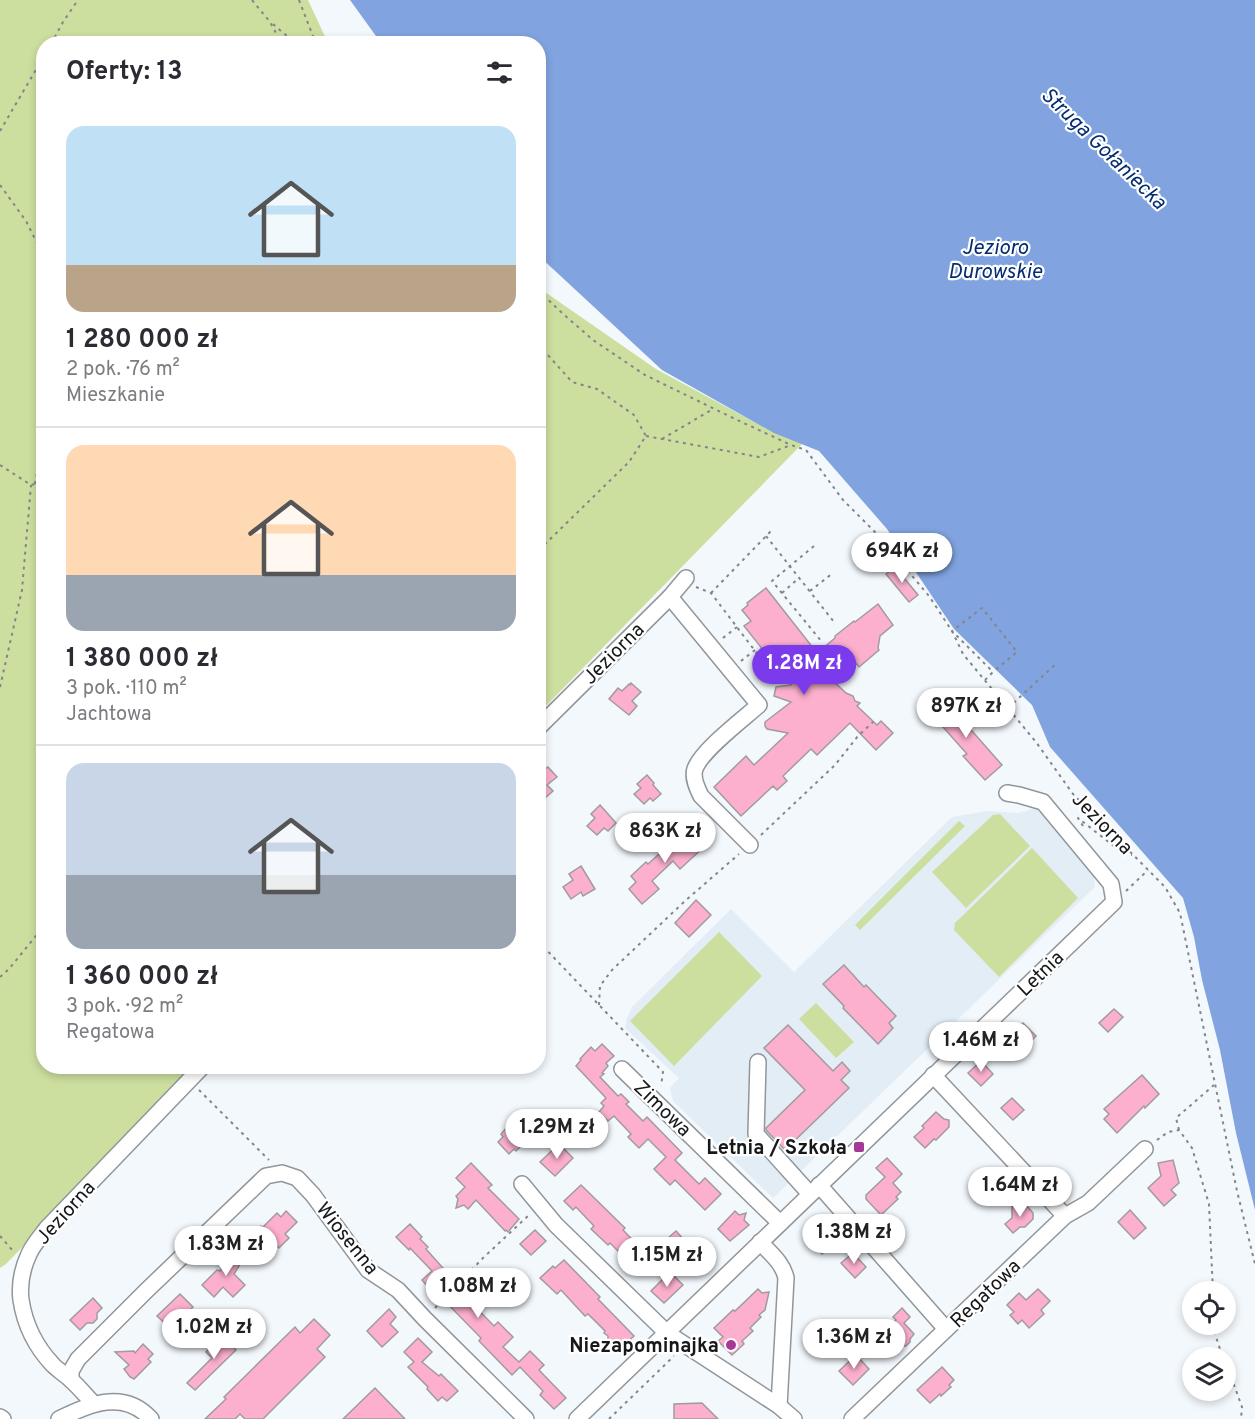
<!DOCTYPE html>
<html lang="pl">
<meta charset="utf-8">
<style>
:root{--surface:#fff;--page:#f7f7f7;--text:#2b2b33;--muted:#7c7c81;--line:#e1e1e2;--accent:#7c3aed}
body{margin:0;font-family:Overpass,sans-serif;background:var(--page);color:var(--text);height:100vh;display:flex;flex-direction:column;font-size:22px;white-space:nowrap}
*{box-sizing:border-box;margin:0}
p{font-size:20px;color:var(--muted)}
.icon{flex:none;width:33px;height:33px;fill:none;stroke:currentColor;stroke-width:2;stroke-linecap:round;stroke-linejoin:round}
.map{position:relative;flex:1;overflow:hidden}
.drawer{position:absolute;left:36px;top:36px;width:510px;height:1038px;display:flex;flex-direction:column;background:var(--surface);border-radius:24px;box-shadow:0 3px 9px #0003}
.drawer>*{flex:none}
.buttons{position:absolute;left:1182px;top:1281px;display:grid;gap:12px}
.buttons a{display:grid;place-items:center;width:54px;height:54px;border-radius:50%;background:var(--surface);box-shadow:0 3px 9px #0003;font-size:30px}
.price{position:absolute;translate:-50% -51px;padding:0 14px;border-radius:21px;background:#fff;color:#222;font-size:20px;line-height:39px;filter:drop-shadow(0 2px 3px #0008)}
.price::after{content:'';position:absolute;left:50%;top:36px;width:18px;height:14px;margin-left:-9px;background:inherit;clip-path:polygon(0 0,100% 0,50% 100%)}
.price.current{background:var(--accent);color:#fff}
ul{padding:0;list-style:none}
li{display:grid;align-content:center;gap:12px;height:318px;padding:0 30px}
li+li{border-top:2px solid var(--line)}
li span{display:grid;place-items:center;height:186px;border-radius:18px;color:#555}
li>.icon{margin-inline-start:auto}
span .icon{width:108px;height:108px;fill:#fffc;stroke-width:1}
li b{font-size:26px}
h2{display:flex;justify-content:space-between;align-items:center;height:72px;padding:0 30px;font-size:26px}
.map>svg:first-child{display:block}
</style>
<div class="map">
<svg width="1255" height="1419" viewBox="0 0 1255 1419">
<rect width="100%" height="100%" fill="#f3f8fd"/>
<!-- built -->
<polygon fill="#e2edf6" points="1036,808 1094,877 1095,887 773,1198 673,1101 670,1088 679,1078 625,1028 627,1018 632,1007 731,909 794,972 952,817 988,811 1018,813"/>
<!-- green -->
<g fill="#ccdf9f">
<polygon points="0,0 308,0 328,43 44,44 44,1066 196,1067 6,1264 0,1268"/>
<polygon points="538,286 545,292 656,369 773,432 803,443 539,713"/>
<polygon points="1000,814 1030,846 966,908 932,872 993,815"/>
<polygon points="959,821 965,826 860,930 855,925"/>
<polygon points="1032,848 1078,898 999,977 954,930 955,923"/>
<polygon points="719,932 762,976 674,1066 630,1021"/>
<polygon points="816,1003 854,1042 836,1058 799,1019"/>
</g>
<!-- water -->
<polygon fill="#81a4e0" points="350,0 1255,0 1255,1210 1236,1133 1220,1050 1202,980 1194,937 1183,898 1050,747 1032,705 954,629 887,529 819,451 774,433 662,370 539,256 538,44 381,43"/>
<!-- building -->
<g fill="#fcb0ce" stroke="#a19b9d" stroke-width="1.5">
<polygon points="895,567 918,595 909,602 886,574"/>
<polygon points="766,588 817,653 835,638 835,636 854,621 855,622 878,604 893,625 880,636 878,648 879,650 859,667 851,657 828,676 846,693 853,696 855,701 860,703 857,706 877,725 881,721 893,733 876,750 850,723 817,755 811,749 783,776 787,781 777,790 773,786 741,816 714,787 746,756 754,765 788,733 767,729 765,726 765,722 791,702 774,696 776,687 791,685 744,626 751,621 742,610 748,605 747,603"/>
<polygon points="631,683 641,692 632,701 637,706 629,715 609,699 618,688 622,691 629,684 630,685"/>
<polygon points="942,697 1002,765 985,780 963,756 967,754 928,710"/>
<polygon points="548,767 557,777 547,785 553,791 538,804 538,774"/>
<polygon points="647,775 654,783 653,785 661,794 653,801 650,798 644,804 634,794 641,788 637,784"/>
<polygon points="600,805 616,823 608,831 604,828 597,835 587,826 595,818 591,814"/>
<polygon points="688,828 705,846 680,869 673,861 652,881 659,889 642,904 629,889 636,882 631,876 646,862 648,864"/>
<polygon points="581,866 595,889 583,896 581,892 571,899 563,887 573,880 569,874"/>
<polygon points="696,900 711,915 689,937 675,923"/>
<polygon points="844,965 864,987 866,985 896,1016 889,1023 893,1028 878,1044 843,1008 844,1006 823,984"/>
<polygon points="1114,1009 1123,1017 1108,1032 1099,1023"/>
<polygon points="1023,1023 1036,1036 1022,1050 1012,1043 1012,1040 1009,1036"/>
<polygon points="788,1025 833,1071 842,1062 850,1071 841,1080 849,1088 785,1150 766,1130 766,1128 805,1090 764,1048"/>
<polygon points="602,1044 614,1056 606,1063 608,1066 602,1073 604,1074 600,1077 618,1096 621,1094 629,1102 626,1104 643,1121 647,1117 682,1153 675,1160 699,1184 705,1178 721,1194 705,1210 675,1180 670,1185 654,1169 666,1157 648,1139 639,1148 628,1137 631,1134 614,1116 608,1121 599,1112 604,1106 601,1103 606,1098 576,1066 581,1060 580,1059 591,1047 595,1051"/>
<polygon points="981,1061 993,1074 981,1086 968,1073"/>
<polygon points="1142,1075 1159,1094 1145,1108 1144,1106 1117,1133 1104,1119 1109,1114 1104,1109"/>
<polygon points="1012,1098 1024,1110 1013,1120 1001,1108"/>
<polygon points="936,1112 944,1119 949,1120 949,1127 936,1140 934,1139 925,1148 914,1137 924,1128 922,1126"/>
<polygon points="517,1116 522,1116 525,1119 525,1122 536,1132 516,1151 514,1149 509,1154 498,1142 503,1137 501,1134"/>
<polygon points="559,1144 573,1158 555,1176 540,1162"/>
<polygon points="887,1158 902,1174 893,1183 901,1192 896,1197 898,1199 881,1215 866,1199 866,1195 885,1177 876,1168"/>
<polygon points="1173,1160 1179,1183 1171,1190 1176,1195 1164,1206 1148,1188 1161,1176 1158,1163"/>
<polygon points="471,1163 492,1185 488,1188 519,1219 508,1232 506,1230 505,1231 476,1200 468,1209 464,1205 456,1208 458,1199 456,1196 465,1187 456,1178"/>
<polygon points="992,1175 994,1178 997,1176 1007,1187 991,1202 978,1188"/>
<polygon points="581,1185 625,1228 623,1230 652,1260 637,1275 625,1263 627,1260 610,1243 608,1245 591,1229 594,1226 576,1207 573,1210 564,1201"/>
<polygon points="1012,1205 1026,1205 1033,1213 1033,1219 1025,1227 1020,1227 1013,1233 1005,1224 1012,1218"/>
<polygon points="1130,1210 1146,1228 1134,1239 1118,1222"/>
<polygon points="286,1211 297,1222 285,1234 289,1238 279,1248 275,1244 266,1253 250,1237 261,1226 263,1227 277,1213 281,1217"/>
<polygon points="735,1211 739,1215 746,1213 744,1220 749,1225 730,1241 718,1229"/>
<polygon points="822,1222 838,1238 822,1254 806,1237"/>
<polygon points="410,1224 422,1237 420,1239 428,1247 426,1249 458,1285 456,1287 494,1326 498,1322 513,1337 503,1347 519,1362 530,1351 544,1365 539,1370 566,1398 554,1409 540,1395 543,1391 520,1367 512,1375 479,1341 481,1338 439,1295 437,1297 422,1280 432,1271 410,1248 409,1250 396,1237"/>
<polygon points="535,1230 546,1241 531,1255 520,1244"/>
<polygon points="676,1231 686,1242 677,1250 667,1239"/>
<polygon points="232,1251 244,1258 234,1274 245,1285 233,1297 223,1287 214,1297 202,1285 217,1270 220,1271"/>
<polygon points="853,1253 866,1267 855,1278 841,1263"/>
<polygon points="564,1260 600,1297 598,1299 634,1336 620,1349 616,1345 611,1345 608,1342 608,1336 604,1333 605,1331 588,1314 585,1316 561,1290 557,1294 540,1278 553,1266 555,1268"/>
<polygon points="670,1272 683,1285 664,1303 651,1291"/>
<polygon points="502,1283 512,1292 504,1301 494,1291"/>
<polygon points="758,1289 762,1293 769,1292 765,1310 759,1315 761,1317 750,1328 753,1331 742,1341 744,1344 732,1355 718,1341 723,1337 714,1328 733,1310 735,1311"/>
<polygon points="1038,1289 1050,1301 1041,1310 1044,1314 1029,1328 1022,1320 1018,1324 1010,1315 1014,1312 1007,1305 1019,1293 1026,1300"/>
<polygon points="180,1294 193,1307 171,1329 157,1316"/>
<polygon points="93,1298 102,1308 97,1313 97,1319 93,1323 87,1323 80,1330 70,1320"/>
<polygon points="902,1308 910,1317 904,1323 914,1334 910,1339 910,1342 906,1346 902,1346 895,1353 891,1348 887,1348 884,1344 884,1341 880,1336 896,1320 893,1317"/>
<polygon points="389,1309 396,1317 390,1324 398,1332 382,1347 367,1331"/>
<polygon points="314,1319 330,1335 317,1349 325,1357 263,1419 245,1419 240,1414 235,1419 205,1419 226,1399 224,1397 295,1327 300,1333"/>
<polygon points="224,1333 235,1343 232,1346 236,1350 195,1390 187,1383 212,1358 206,1352"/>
<polygon points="418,1338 432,1352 422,1362 439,1376 441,1374 458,1391 447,1401 442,1397 438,1401 427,1389 428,1387 408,1367 414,1362 404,1352"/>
<polygon points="143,1344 153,1354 148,1359 151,1362 134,1379 130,1377 124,1369 129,1365 115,1352 134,1351 135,1353"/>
<polygon points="856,1355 869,1369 853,1385 839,1371"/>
<polygon points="942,1367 954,1380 949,1385 951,1387 941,1396 940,1394 930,1403 917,1390"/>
<polygon points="375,1388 405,1419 343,1419"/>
<polygon points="702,1403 718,1419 674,1419 674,1404"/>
</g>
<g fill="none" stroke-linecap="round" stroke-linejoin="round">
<!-- minor casing -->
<g stroke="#91969a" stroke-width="18">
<g id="minor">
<path d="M670,597l89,108c-16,14 -58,46 -64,64 -3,8 2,19 6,27l49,49"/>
<polyline points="538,728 670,597 686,578"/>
<polyline points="758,1062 756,1134 810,1194"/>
<polyline points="622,1069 780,1223"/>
<polyline points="933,1075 1065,1216"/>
<polyline points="522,1184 556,1225 667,1333 779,1406 794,1419"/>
<polyline points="819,1185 946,1329"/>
<path d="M760,1242c10,11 23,21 26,36l-7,128"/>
<polyline points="71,1380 71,1371 78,1359 146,1291 266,1176 282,1173 297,1178 313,1195 368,1270 398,1290 425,1319 526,1419"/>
<path d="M94,1404c-8,-8 -15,-17 -23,-24 -5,-5 -12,-9 -18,-15 -18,-19 -28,-39 -32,-65 -2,-16 1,-31 8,-46 4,-9 12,-18 18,-26l156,-162"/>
<polyline points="0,1417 3,1419"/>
<path d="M59,1419c30,-15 65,-30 92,0"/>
<polyline points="577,1419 1114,902 1111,884 1043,802 1019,795 1007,793"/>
<polyline points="852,1419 1065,1216 1088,1203 1145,1149"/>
</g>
</g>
<!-- path -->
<g stroke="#828689" stroke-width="2" stroke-dasharray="3 4.5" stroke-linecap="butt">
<polyline points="252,0 270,22 282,44"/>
<polyline points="299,0 316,44"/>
<polyline points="273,24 296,44"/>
<polyline points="51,44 63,22 78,0"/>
<polyline points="0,131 44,56"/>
<polyline points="0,185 26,221 44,257"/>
<polyline points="538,290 562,313 593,340 645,375 733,418 791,445 806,450 843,500 875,532 929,596 952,631 963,654 1036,742 1073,794 1165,887 1180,913 1237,1191 1255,1264"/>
<polyline points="538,344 572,382 597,389 634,415 646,436 629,462 538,551"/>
<polyline points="646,436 759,457 791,445"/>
<polyline points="662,439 713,409"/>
<polyline points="0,465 31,485 35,484 44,490"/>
<polyline points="35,484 44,433"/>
<polyline points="766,536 834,622"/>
<polyline points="814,546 772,581 822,642"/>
<polyline points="696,587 711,593 768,668 768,674"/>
<polyline points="810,591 833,573"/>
<polyline points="711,593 771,531"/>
<polyline points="782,593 799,578"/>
<polyline points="723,638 737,627"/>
<polyline points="741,661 755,650"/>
<polyline points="985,680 993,672 952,631 982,608 1017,652 993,672"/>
<polyline points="0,687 22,590 31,485"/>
<polyline points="1008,708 1058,662"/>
<polyline points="1083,826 1078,818 1124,854 1132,855"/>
<polyline points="761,835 835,765 858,736 873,722"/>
<polyline points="1126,891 1148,870"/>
<polyline points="538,941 663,1072 661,1086"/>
<polyline points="0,977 9,969 44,926"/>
<polyline points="599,1005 600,986 612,970 685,901 739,854"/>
<polyline points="199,1090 269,1160"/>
<polyline points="1179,1130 1176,1118 1214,1085"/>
<polyline points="1157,1140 1168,1132 1179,1130 1192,1148 1209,1204 1213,1292"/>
<polyline points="0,1236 14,1252"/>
<polyline points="435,1308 483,1258 529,1215"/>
<polyline points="1214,1324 1215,1334 1223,1358"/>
<polyline points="1226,1363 1242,1407 1241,1419"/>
<polyline points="609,1419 674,1356"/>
</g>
<!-- minor -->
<use href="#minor" stroke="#fff" stroke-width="15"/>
</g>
<!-- markers -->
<g fill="#a63998" stroke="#fff" stroke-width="2">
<rect x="853" y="1141" width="12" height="12" rx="3"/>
<circle cx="731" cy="1345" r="6"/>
</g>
<g text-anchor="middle" stroke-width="4.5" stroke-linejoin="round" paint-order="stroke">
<!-- street labels -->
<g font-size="20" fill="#16181a" stroke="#fff">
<text transform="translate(613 653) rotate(-45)" y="7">Jeziorna</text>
<text transform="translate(1103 823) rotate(46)" y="7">Jeziorna</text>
<text transform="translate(1040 973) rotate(-44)" y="7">Letnia</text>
<text transform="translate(663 1108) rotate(44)" y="7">Zimowa</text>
<text transform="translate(65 1212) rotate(-48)" y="7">Jeziorna</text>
<text transform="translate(348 1238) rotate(51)" y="7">Wiosenna</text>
<text transform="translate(985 1293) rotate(-44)" y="7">Regatowa</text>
</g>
<!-- poi labels -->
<g font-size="20" font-weight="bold" fill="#16181a" stroke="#fff" text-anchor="end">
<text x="847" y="1154">Letnia / Szkoła</text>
<text x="719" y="1352">Niezapominajka</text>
</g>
<!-- water labels -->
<g font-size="21" font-style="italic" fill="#052d72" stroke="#fff">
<text transform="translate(1104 148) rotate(44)" y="7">Struga Gołaniecka</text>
<text x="995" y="254">Jezioro<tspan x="995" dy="24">Durowskie</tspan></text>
</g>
</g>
</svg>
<div class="buttons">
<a><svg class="icon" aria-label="locate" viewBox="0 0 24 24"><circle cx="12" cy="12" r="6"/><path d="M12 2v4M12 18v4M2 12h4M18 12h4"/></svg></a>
<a><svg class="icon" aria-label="layers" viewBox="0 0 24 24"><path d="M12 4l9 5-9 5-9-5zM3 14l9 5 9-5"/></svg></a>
</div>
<b class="price" style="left:902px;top:584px">694K zł</b>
<b class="price current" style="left:804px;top:696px">1.28M zł</b>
<b class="price" style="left:966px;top:739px">897K zł</b>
<b class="price" style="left:665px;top:864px">863K zł</b>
<b class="price" style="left:981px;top:1073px">1.46M zł</b>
<b class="price" style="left:557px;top:1160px">1.29M zł</b>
<b class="price" style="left:1020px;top:1218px">1.64M zł</b>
<b class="price" style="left:854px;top:1265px">1.38M zł</b>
<b class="price" style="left:226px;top:1277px">1.83M zł</b>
<b class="price" style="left:667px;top:1288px">1.15M zł</b>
<b class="price" style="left:478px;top:1319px">1.08M zł</b>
<b class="price" style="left:214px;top:1360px">1.02M zł</b>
<b class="price" style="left:854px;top:1370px">1.36M zł</b>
<section class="drawer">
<h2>Oferty: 13<svg class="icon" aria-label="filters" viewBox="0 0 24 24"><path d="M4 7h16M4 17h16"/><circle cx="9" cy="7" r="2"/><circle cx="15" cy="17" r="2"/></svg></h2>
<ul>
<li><span style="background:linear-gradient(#bfe0f5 75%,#b9a48a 0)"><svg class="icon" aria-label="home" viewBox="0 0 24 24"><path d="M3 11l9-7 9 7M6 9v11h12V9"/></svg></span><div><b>1 280 000 zł</b><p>2 pok. · 76 m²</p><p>Mieszkanie</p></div></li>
<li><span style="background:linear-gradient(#ffd9b3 70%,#9aa5b1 0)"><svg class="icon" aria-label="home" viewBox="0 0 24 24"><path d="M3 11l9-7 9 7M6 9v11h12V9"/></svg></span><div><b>1 380 000 zł</b><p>3 pok. · 110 m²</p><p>Jachtowa</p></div></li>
<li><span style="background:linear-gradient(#c9d6e8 60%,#9aa5b1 0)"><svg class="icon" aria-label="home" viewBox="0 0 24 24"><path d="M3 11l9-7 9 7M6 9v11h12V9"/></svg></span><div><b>1 360 000 zł</b><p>3 pok. · 92 m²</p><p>Regatowa</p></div></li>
</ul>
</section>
</div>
